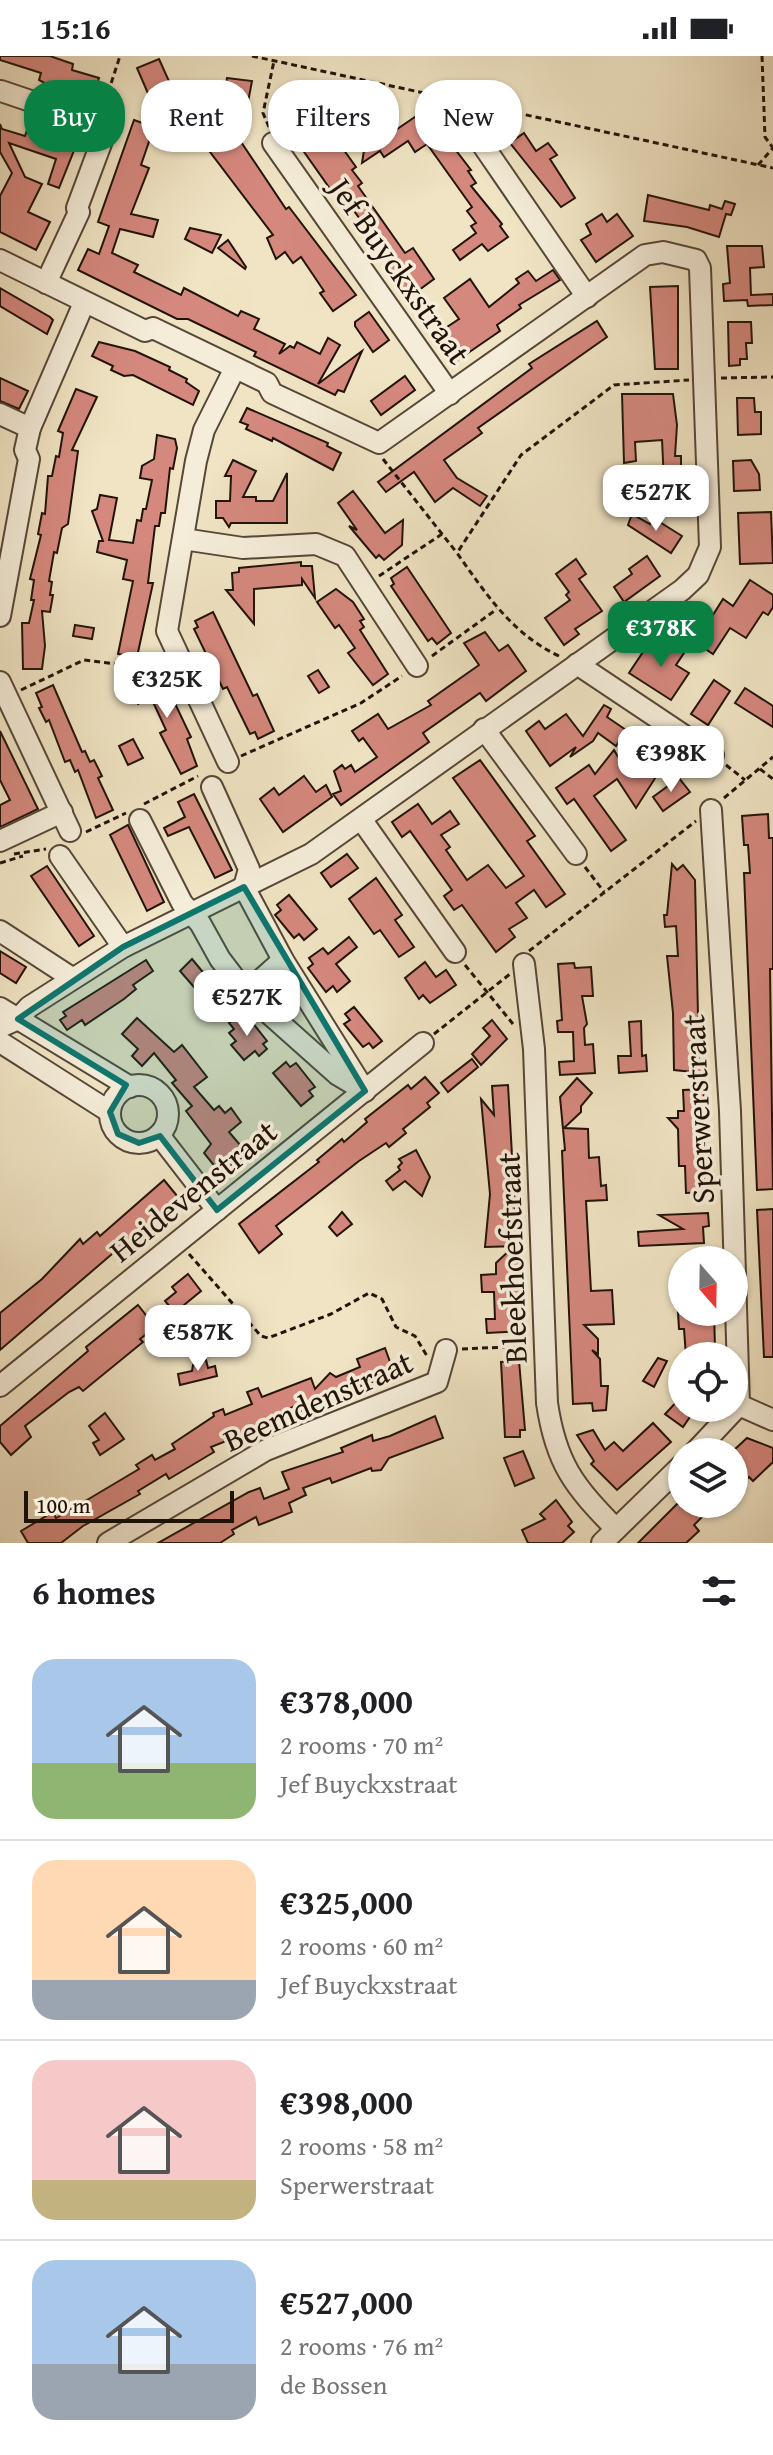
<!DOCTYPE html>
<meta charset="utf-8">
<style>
:root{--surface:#fff;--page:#f6f6f6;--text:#202124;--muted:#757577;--line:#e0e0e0;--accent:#0b8043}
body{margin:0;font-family:"Gentium Book Plus",serif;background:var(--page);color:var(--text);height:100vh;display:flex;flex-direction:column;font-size:30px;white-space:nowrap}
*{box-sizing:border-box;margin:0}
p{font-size:26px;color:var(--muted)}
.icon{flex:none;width:44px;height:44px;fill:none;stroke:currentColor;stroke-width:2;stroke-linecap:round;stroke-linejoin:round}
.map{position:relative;height:1487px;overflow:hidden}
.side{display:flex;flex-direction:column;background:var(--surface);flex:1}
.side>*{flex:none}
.banner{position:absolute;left:24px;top:24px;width:726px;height:72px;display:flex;gap:16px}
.needle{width:52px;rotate:160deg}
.controls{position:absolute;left:668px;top:1190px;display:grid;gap:16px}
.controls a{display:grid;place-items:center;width:80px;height:80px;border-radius:50%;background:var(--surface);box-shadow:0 2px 6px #0004;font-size:40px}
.scale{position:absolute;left:24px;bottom:20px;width:210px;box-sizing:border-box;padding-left:8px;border:4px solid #221308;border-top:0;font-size:22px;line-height:28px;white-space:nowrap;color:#221308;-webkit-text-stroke:6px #f5edd9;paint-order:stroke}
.price{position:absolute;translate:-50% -68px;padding:0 18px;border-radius:16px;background:#fff;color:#222;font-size:26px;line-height:52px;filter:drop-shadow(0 2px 4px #0008)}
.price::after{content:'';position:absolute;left:50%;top:48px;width:24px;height:18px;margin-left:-12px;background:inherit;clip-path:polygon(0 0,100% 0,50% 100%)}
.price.active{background:var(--accent);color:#fff}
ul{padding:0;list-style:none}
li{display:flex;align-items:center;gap:24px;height:200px;padding:0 32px}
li+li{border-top:2px solid var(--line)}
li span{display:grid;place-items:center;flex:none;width:224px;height:160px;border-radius:24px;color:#555}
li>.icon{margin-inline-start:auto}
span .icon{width:96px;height:96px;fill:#fffc;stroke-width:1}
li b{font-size:34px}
h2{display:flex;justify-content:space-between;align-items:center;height:96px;padding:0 32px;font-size:34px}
.pill{padding:0 28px;border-radius:32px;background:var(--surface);box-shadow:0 2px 6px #0004;font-size:28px;line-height:72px}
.pill.active{background:var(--accent);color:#fff}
.status{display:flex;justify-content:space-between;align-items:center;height:56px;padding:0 40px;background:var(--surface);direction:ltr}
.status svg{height:22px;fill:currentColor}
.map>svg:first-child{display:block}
</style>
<div class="status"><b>15:16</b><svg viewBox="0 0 49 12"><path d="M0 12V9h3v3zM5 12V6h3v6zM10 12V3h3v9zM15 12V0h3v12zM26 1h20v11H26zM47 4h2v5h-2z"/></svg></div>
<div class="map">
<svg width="773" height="1487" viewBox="0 0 773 1487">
<rect width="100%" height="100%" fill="#f0e4c4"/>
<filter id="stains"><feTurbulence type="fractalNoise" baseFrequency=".0025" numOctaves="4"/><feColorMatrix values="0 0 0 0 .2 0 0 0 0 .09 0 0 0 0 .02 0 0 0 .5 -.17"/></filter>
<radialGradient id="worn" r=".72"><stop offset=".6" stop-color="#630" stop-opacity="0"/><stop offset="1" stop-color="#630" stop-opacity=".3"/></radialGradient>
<!-- building -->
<g fill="#d5887e" stroke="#221308" stroke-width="2">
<polygon points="0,0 50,0 73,8 72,14 99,22 92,43 50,30 39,24 41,17 0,4"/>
<polygon points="159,3 172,32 178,30 185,48 163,58 193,69 189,84 169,77 162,70 137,12"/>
<polygon points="227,22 252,25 245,62 225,33"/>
<polygon points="311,33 338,71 331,76 356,111 352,114 362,127 358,130 405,197 413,192 434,223 408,242 386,210 390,207 365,170 343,140 338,144 278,59"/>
<polygon points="425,54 471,114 468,115 476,127 471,130 502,168 500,170 508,181 488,195 482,188 460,204 453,194 476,177 471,170 476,167 467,155 472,151 427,88 415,96 408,85 384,101 380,95 362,107 367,75 390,78"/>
<polygon points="134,64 154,71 141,109 149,112 131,158 158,164 153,181 120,173 112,197 138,209 134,216 181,239 184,232 238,260 241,255 259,263 254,273 285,288 279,298 290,290 294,292 297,286 320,298 328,282 340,289 318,328 362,295 344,336 338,334 335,339 254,300 256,296 223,280 188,263 177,263 78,214 88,193 99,198 109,170 98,166"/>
<polygon points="0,68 2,73 25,80 28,71 77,87 59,132 48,128 56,103 9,87 25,121 42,128 28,156 50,166 36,194 0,176 0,140 12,117 0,96"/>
<polygon points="233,74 286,153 289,151 356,239 333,255 320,237 324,235 301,201 293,207 285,196 276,203 267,182 273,179 207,92"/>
<polygon points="524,77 536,95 548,87 557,99 550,103 575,142 561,151 510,87"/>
<polygon points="648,139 709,154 710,149 722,153 725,145 735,148 731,159 726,158 719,181 687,171 644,165"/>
<polygon points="602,158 607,166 617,158 633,180 596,206 581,184 591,178 586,168"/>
<polygon points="190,172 221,179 212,197 185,183"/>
<polygon points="228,184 246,211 245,213 218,192"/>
<polygon points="727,190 762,190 764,211 750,212 751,239 773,238 773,249 748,250 747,244 724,245 723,228 730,227"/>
<polygon points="553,214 560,224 519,249 521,252 497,269 500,275 455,306 435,279 459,263 444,242 470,223 489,251 519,227 516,223 528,215 536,225"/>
<polygon points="678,230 678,313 655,313 650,231"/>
<polygon points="0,232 50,261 53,264 47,278 0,250"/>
<polygon points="369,256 389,284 373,296 355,270 355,266"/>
<polygon points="597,265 607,281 478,372 482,377 444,404 457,422 487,440 480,450 453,432 435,446 414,416 386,436 378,426 532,312 529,308"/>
<polygon points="728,266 751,266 752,287 746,287 747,303 740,303 740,309 729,310"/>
<polygon points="99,286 135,295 170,311 169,314 187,323 186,326 199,335 193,349 133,319 124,320 111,314 113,310 92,300"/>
<polygon points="405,320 415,334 381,359 371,345"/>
<polygon points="0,322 28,335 19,353 0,345"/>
<polygon points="76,333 97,341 72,394 78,395 68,468 62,472 57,497 54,496 49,525 52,526 50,539 53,539 50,556 42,555 45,590 42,613 23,613 22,567 29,567 34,544 31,544 34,524 30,523 41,479 38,478 42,457 45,458 48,420 52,420 56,400 59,401 63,377 58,375"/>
<polygon points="622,338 673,338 677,369 675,400 681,400 681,413 684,413 683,445 665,446 662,384 635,386 636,405 624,407"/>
<polygon points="737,342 754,342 755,356 761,356 761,378 738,379"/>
<polygon points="247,352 328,387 327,390 341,397 333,414 273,382 272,385 246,373 248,369 240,366"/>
<polygon points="157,379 175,383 177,392 173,413 170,412 165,457 161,457 159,470 155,470 148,527 153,527 137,601 118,598 133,525 123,523 127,504 97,496 99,485 103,485 92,455 97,453 100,439 117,442 109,484 133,487 137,464 141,465 143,453 146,453 152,424 140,422 142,410 154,403"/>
<polygon points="233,404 256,415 243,441 256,441 256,445 273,445 287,417 287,467 231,467 229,471 223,462 216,462 216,445 230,445 231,420 225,420"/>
<polygon points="751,404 759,418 760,434 734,435 733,405"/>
<polygon points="353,435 385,477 403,464 402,489 384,504 379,499 376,502 349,470 357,474 338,447"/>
<polygon points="771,456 773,507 740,508 738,457"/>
<polygon points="632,458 650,468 653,462 682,480 671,497 628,469"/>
<polygon points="647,500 660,520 624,546 614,531 632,518 629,513"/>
<polygon points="576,503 586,518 579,523 602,555 575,573 579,578 564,589 545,562 570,544 566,539 569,536 556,518"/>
<polygon points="301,506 301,510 312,510 315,542 302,523 302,529 254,533 254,568 226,534 233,534 232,517 239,516 239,512"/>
<polygon points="407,511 451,577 437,588 432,582 428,585 391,530 394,528 391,522"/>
<polygon points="750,524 773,539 773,551 768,559 763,556 746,582 730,572 713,598 685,579 695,563 706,570 723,543 733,550"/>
<polygon points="336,533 353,546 364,563 360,565 364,571 360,574 388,618 373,629 348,597 355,592 339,569 335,572 317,546"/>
<polygon points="213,556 253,640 257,638 274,675 258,683 255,676 250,678 227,631 223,633 194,573 198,571 195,565"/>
<polygon points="75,569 94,572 92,583 73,580"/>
<polygon points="485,576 499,595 508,589 526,615 486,645 480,637 423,677 429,686 341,749 333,738 341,735 334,715 342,709 345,713 351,709 355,716 377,701 363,682 359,685 352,675 378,658 388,673 431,649 428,645 479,609 464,587"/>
<polygon points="669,583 686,594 676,609 689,617 671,644 629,617 647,590 659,598"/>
<polygon points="318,614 329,631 319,637 308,620"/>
<polygon points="152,616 167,641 171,639 191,681 187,683 197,710 181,718 160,677 166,674 154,648 148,643 138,648 128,627"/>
<polygon points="714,624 730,635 708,669 691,658"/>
<polygon points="53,629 82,696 85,695 90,706 94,704 102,720 98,722 113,754 96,762 78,714 75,716 70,704 65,706 49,664 46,666 39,652 42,651 36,637"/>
<polygon points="745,632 773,650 773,671 735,647"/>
<polygon points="604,649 611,653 607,661 626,674 616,690 598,677 593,685 570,701 576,691 550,710 526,675 539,665 545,673 566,658 583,680"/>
<polygon points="0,675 38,753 0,771 0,749 10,744 0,724"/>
<polygon points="133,683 143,702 128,709 119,690"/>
<polygon points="648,688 668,702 636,752 617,723 594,740 626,784 611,795 574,743 567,748 556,732 589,709 595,718 614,694 628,718"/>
<polygon points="480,704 535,780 527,785 565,838 546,851 534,834 516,847 527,862 509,873 515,881 496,896 462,849 454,854 444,840 452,834 410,775 402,781 392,766 418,748 432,768 450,755 459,768 441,779 450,791 446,794 467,824 488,809 506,832 524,820 453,722"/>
<polygon points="304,720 316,736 326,729 332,741 283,776 260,743 274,732 279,739"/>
<polygon points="679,722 690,736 663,755 653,741"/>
<polygon points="194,738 232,814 215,822 189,771 168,780 164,772 185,761 178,746"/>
<polygon points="768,758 769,782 773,782 773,913 770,913 773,1133 757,1134 744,817 750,817 748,789 744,789 742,760"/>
<polygon points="128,769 164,846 147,855 110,779"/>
<polygon points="347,798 358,812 331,831 321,817"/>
<polygon points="672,808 677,814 683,809 695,824 699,1005 702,1004 703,1017 674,1014 673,957 667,900 678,900 676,870 665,871 664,859 667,859"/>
<polygon points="47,810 94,880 79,890 31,820"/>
<polygon points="376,822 402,859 395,864 414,891 399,901 380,874 374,878 349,843"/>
<polygon points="289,839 317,873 304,884 299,878 294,882 275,859 281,854 277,849"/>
<polygon points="349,881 357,891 336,908 350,925 337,936 333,930 326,936 308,912 313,908 309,902 323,892 328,898"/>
<polygon points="0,895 26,911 16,927 0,917"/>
<polygon points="192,903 221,938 218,941 222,946 213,953 180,915"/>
<polygon points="146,904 153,915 133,929 136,933 124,943 85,969 82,964 67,974 60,964 66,960 63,956"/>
<polygon points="425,906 436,921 446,914 456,929 430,947 423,939 419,943 405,922"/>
<polygon points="574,907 575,912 591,911 593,940 582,940 587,968 584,972 585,989 593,988 595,1017 560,1019 559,1006 574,1005 573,976 558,976 557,965 562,964 558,908"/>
<polygon points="354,951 382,985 373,992 369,987 363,991 344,968 350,964 345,958"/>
<polygon points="239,959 244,964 248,961 267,985 263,988 267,993 259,1000 255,995 244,1004 231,989 236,985 229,977 234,973 229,967"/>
<polygon points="137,962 174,996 182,989 207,1021 194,1031 214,1054 219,1050 225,1057 231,1052 241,1066 229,1076 247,1097 221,1118 204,1097 211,1088 186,1055 192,1050 172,1027 176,1024 154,997 142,1010 132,1000 138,993 122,978"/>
<polygon points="492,964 507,983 481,1009 472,998 490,980 483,972"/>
<polygon points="641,965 642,1000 646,999 647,1015 619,1017 618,1000 631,1000 629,966"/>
<polygon points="472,1003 478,1011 448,1036 441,1027"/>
<polygon points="286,1006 290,1011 296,1007 315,1031 309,1035 313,1040 301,1050 273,1017"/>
<polygon points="425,1021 439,1037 427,1047 430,1051 403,1073 406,1077 389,1091 386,1087 359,1105 276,1170 282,1178 259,1197 239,1168 319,1106 317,1104 342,1083 344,1086 367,1066 365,1063 408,1029 411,1033"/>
<polygon points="577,1022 592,1037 581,1050 581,1056 564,1072 588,1073 589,1102 599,1101 601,1130 606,1129 607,1144 586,1145 591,1235 612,1234 614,1268 584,1269 598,1283 598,1298 592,1294 600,1303 601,1330 608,1330 606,1354 593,1355 592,1347 573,1348 562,1095 565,1094 560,1041"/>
<polygon points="508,1029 522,1275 487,1277 486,1263 495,1263 494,1236 482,1236 481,1219 496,1218 496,1207 514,1190 485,1191 490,1138 481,1043 494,1059 492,1030"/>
<polygon points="704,1033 704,1136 686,1137 685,1110 679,1110 678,1073 668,1062 678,1062 678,1055 684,1055 683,1034"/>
<polygon points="416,1094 430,1121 422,1140 405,1125 393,1134 386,1125 400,1114 398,1111 402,1107 399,1103"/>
<polygon points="164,1124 183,1147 164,1163 162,1160 140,1174 0,1294 0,1257 42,1223 80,1183 83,1188 97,1176 100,1180"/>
<polygon points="773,1153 773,1301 764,1301 757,1154"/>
<polygon points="342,1156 352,1168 337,1180 329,1171"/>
<polygon points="708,1157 709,1170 703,1171 704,1187 639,1190 638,1176 683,1173 659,1159"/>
<polygon points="188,1218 201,1235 184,1249 190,1256 180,1263 165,1245 176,1236 172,1231"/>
<polygon points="138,1249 153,1268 153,1273 140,1283 143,1286 83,1335 79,1331 69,1336 25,1370 31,1381 11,1399 0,1386 0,1370 88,1295 86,1291"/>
<polygon points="678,1256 714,1256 715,1292 706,1292 707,1300 686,1300 684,1273 679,1273"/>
<polygon points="385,1292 394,1317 297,1357 295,1350 270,1360 272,1367 211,1391 214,1396 169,1423 166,1418 138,1435 140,1438 83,1470 61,1487 28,1487 21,1475 53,1456 56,1462 92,1441 139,1413 136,1409 152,1399 155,1404 175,1393 172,1388 214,1360 213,1357 223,1353 225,1359 252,1348 247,1336 258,1332 262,1341 311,1322 315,1333 330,1317 336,1321 360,1311 357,1303"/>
<polygon points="658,1302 667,1305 654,1331 643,1325"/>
<polygon points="206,1304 208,1312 215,1310 217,1320 180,1329 178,1318 192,1315 193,1309"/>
<polygon points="519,1305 525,1374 520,1374 520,1381 505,1381 501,1306"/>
<polygon points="682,1340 682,1352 696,1352 683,1371 665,1358"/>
<polygon points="105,1357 124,1383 100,1399 93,1387 99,1384 89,1370"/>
<polygon points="435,1360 443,1382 389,1402 381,1414 372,1415 371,1412 332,1427 330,1422 303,1432 306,1439 289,1447 292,1456 259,1469 256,1461 232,1474 234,1478 220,1487 158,1487 249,1436 260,1432 264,1443 289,1433 282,1416 343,1396 341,1392 372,1379 373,1385 390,1380"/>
<polygon points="653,1367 671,1386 617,1434 591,1408 594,1405 577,1379 593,1374 605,1394 614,1386 623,1395"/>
<polygon points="747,1382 773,1392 773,1406 753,1425 749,1421 734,1436 734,1394"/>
<polygon points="523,1395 534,1422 515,1430 504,1402"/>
<polygon points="556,1444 572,1466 568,1470 574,1476 562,1487 528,1487 522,1474 545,1463 540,1458"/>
<polygon points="677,1448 715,1448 694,1469 699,1475 686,1487 638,1487"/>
</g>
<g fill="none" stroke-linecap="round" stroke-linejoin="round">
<!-- minor casing -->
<g stroke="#564737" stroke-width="24">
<g id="minor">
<polyline points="1,35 87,64 100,60 106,74 77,152 79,156 46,227"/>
<polyline points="478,82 587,241"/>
<polyline points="273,87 450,338"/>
<polyline points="0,204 145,275 153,272 267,327 272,337 379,387 645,199 663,196 696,204 700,212 710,491 698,519 682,534 311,798 123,891 29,951 18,963 0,971"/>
<polyline points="0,358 30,372"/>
<polyline points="183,483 243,492 316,488 345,500 417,610"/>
<polyline points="0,560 29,403 25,394 30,372 84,247"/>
<polyline points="577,608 713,699"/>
<polyline points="0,626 70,775"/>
<polyline points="484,673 576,798"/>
<polyline points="228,706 167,575 196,405 204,374 235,312"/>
<polyline points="212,731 249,813 244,831 283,904 365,1035"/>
<polyline points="711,754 730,1055 739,1349"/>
<polyline points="361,763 455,896"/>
<polyline points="140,764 182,847 200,867 220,903 246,937 338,1019 365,1035"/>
<polyline points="0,785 62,756"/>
<polyline points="60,800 123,891"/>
<polyline points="0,875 72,922"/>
<path d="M524,908l10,85 13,354c9,61 27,83 69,126"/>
<polyline points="246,937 283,904"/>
<polyline points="0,952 130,1031"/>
<polyline points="0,986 110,1056"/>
<circle cx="139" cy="1058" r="29"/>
<polyline points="159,1079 217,1154"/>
<polyline points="0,1330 423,987"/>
<polyline points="695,1396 739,1349 773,1364"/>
<polyline points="108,1487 266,1394 437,1326 446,1294"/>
<polyline points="602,1487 682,1409"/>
</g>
</g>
<!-- path -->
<g stroke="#221308" stroke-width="3" stroke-dasharray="6 4" stroke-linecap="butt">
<polyline points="252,0 773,112"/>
<polyline points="762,0 765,81 773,92"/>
<polyline points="105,46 120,0"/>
<polyline points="269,71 263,57 274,5"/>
<polyline points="758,109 773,92"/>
<polyline points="721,322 773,321"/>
<polyline points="383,403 457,497"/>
<polyline points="379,520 442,478"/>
<polyline points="432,600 497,553"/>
<path d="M559,600c-47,-22 -73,-62 -102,-103l64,-98 93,-70 75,-5"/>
<polyline points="21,634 84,604 140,611 160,602"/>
<polyline points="241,700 361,647 402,620"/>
<polyline points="726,709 745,724"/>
<polyline points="760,713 773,723"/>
<polyline points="724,742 773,701"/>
<polyline points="144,748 198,720"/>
<polyline points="86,776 126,757"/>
<polyline points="14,798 46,793"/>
<polyline points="0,807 23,800"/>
<polyline points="585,811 604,836"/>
<polyline points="529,895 696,765"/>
<polyline points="465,909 513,968"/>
<polyline points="434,978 510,918"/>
<polyline points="189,1198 261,1280 268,1282 331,1258 369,1237 382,1243 396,1271 415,1280 427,1300"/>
<polyline points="462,1293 530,1290"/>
</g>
<!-- minor -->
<use href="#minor" stroke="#f5edd9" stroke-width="20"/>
</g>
<!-- marked area -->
<path fill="#0f766e" fill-opacity="0.2" stroke="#0f766e" stroke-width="6" stroke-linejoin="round" d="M244,831l121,204 -148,119 -57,-74 -21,7 -21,-9 -8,-22 16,-27 -108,-66 105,-72z"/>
<g text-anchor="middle" stroke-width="7" stroke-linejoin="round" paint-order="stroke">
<!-- street labels -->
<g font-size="32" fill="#221308" stroke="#f5edd9">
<text transform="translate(400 215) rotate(55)" y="11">Jef Buyckxstraat</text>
<text transform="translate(698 1053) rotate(-93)" y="11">Sperwerstraat</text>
<text transform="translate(193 1135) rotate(-39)" y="11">Heidevenstraat</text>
<text transform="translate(512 1202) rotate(-92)" y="11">Bleekhoefstraat</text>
<text transform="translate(318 1345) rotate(-24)" y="11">Beemdenstraat</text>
</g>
</g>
<rect width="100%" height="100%" filter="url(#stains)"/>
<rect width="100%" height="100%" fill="url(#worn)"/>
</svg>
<div class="controls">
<a><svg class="needle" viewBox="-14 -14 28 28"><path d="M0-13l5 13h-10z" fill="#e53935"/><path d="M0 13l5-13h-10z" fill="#757577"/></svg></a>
<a><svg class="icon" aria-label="locate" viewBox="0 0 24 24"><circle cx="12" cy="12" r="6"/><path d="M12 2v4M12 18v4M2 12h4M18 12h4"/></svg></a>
<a><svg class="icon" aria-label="layers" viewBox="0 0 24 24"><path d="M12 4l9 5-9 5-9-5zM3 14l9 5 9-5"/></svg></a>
</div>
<div class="scale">100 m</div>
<b class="price" style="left:656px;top:477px">€527K</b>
<b class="price active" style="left:661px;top:613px">€378K</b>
<b class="price" style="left:167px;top:664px">€325K</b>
<b class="price" style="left:671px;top:738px">€398K</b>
<b class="price" style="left:247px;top:982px">€527K</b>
<b class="price" style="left:198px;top:1317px">€587K</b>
<div class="banner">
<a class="pill active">Buy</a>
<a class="pill">Rent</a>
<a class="pill">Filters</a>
<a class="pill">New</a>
</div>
</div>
<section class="side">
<h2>6 homes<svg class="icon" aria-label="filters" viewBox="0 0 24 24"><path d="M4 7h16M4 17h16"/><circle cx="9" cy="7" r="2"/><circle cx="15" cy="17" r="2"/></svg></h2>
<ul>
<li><span style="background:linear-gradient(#a9c7e8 65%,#8fb573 0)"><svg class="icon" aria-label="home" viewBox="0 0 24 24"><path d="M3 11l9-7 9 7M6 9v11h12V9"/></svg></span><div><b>€378,000</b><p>2 rooms · 70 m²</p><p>Jef Buyckxstraat</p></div></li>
<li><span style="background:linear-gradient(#ffd9b3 75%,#9aa5b1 0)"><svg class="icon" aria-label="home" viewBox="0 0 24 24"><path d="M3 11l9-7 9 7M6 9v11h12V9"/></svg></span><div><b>€325,000</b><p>2 rooms · 60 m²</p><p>Jef Buyckxstraat</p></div></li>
<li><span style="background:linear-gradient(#f6c9c9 75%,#c2b280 0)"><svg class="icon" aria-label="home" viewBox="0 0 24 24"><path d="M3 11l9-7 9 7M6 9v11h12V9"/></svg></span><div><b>€398,000</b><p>2 rooms · 58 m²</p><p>Sperwerstraat</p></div></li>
<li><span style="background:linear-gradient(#a9c7e8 65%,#9aa5b1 0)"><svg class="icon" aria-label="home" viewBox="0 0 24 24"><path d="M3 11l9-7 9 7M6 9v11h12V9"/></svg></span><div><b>€527,000</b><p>2 rooms · 76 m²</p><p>de Bossen</p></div></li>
</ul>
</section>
